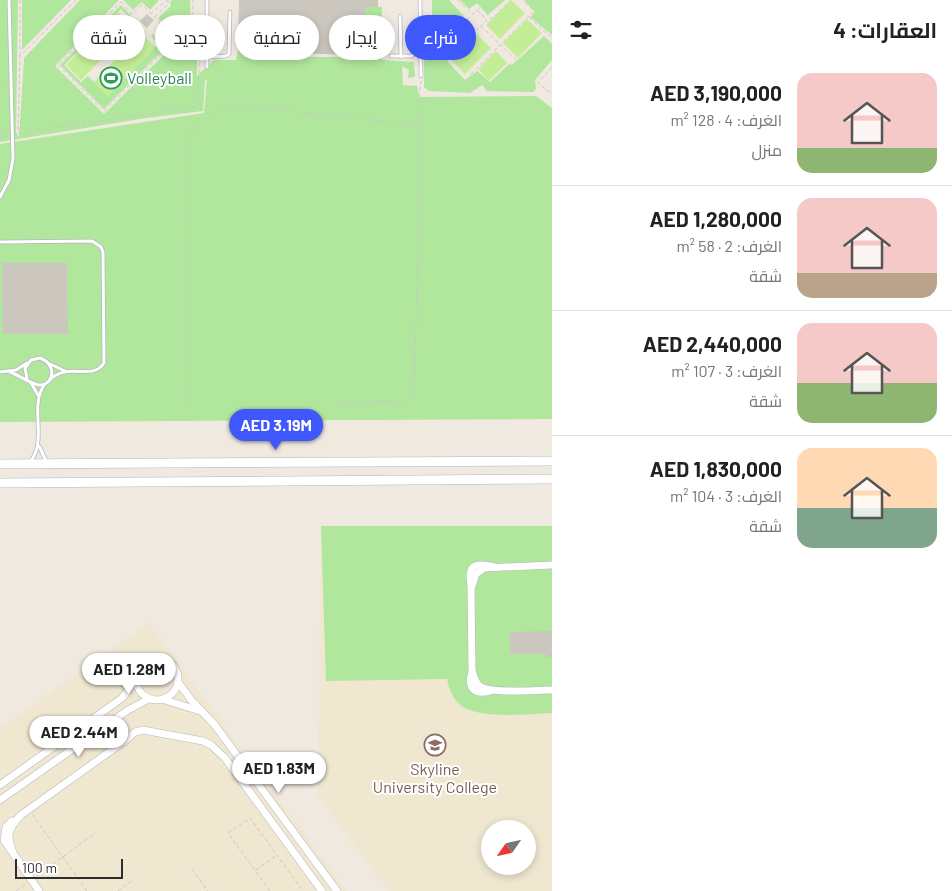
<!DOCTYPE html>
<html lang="ar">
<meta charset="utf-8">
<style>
:root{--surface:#fff;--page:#f6f6f6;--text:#222;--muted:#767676;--line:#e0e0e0;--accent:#3f58fd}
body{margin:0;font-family:Barlow,Cairo,sans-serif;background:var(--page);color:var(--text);direction:rtl;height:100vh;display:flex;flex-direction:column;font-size:19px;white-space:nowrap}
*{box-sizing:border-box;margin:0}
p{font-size:16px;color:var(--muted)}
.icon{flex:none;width:28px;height:28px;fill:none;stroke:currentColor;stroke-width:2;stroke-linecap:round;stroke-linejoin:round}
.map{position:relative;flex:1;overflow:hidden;direction:ltr}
.panel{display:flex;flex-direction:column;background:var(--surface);width:400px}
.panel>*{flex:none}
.banner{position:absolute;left:15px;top:15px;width:461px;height:45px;direction:rtl;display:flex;gap:10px}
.needle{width:32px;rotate:236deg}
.buttons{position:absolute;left:481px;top:820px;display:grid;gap:10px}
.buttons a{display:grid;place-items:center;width:55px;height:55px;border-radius:50%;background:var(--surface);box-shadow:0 2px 8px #0003;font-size:25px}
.scale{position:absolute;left:15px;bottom:12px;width:108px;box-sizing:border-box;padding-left:5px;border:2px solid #2e2e2e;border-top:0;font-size:14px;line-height:18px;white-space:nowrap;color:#2e2e2e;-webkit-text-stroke:4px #fff;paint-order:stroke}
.price{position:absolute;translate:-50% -42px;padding:0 11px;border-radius:18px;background:#fff;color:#222;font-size:16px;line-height:32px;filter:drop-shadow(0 1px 2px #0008)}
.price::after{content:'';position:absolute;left:50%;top:30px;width:15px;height:11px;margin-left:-8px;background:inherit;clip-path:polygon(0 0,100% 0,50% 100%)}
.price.on{background:var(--accent);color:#fff}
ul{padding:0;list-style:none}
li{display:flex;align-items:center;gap:15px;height:125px;padding:0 15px}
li+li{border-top:1px solid var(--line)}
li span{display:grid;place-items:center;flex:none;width:140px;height:100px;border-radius:15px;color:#555}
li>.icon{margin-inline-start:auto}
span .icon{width:60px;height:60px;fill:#fffc;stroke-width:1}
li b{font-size:21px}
h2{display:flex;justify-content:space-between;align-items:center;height:60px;padding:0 15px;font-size:21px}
.tag{padding:0 18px;border-radius:22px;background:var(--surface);box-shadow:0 2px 8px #0003;font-size:18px;line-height:45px}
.tag.on{background:var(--accent);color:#fff}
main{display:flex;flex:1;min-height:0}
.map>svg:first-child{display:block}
</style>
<main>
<section class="panel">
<h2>العقارات: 4<svg class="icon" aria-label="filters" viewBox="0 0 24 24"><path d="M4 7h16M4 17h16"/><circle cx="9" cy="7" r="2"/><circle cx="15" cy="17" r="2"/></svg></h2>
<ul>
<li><span style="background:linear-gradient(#f6c9c9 75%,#8fb573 0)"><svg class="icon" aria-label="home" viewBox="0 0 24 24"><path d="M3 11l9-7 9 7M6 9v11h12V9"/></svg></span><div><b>AED 3,190,000</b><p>الغرف: 4 · 128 m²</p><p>منزل</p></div></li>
<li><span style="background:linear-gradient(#f6c9c9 75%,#b9a48a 0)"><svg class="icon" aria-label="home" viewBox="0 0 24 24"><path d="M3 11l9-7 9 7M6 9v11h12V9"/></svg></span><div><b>AED 1,280,000</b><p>الغرف: 2 · 58 m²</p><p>شقة</p></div></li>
<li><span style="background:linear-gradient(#f6c9c9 60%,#8fb573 0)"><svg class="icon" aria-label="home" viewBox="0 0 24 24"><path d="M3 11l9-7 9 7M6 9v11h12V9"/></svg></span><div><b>AED 2,440,000</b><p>الغرف: 3 · 107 m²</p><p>شقة</p></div></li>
<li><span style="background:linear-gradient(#ffd9b3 60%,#7fa58c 0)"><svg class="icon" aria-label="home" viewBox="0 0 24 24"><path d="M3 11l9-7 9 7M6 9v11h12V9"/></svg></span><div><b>AED 1,830,000</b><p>الغرف: 3 · 104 m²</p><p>شقة</p></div></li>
</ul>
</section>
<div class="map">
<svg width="552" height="891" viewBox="0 0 552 891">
<rect width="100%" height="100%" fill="#efe9e0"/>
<!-- education -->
<g fill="#f0e7d0" fill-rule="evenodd">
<path d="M321,526h231v365h-164l-70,-95zM490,829h38v37h-38z"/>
<polygon points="149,623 347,891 0,891 0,728"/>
</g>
<!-- green -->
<g fill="#b1e69d">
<polygon points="0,0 18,0 16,132 19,138 24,58 80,0 119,0 55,66 104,114 171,48 159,35 166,27 158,18 171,6 170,2 172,0 190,0 192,51 197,51 197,76 214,60 236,60 238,52 245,53 244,57 376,57 378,62 378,54 365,55 365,7 382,7 382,60 414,62 415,77 408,78 409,70 402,66 403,85 417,86 419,97 536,96 552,108 552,419 0,422 0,144 204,113 207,80 205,80 203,111 146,118 0,142"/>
<polygon points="22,0 71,0 22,50"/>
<polygon points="123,0 159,0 150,10 142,2 133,10"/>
<polygon points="432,0 449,0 464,16 458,22 470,36 447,61 465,80 477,71 490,82 509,64 512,65 544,36 552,44 552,60 535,80 536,89 533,92 487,91 482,85 470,93 429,91 424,87 424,49 432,49"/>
<polygon points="460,0 505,0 488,15 477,3 469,9"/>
<polygon points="524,0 552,0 552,35 530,17 535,12"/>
<polygon points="121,5 132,17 131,19 121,9 64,65 81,82 88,76 108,96 158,44 151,36 153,34 166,47 104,109 60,65"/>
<path d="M321,526h231v187c-24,1 -75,7 -93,-9 -7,-7 -10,-16 -12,-25l-121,2z"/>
</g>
<!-- pitch -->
<g fill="#c4ed98">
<polygon points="511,0 525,13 500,39 486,25"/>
<polygon points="118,12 133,27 81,80 66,65"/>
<polygon points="527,19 542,33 518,58 503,43"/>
<polygon points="141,33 155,47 108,96 94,82"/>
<polygon points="477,34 491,48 465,74 451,60"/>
<polygon points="496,51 507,63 489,81 478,69"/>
</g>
<!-- building -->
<g fill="#cbc7be">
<polygon points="239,0 378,0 378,7 365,7 365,55 238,52"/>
<polygon points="147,14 154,20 147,28 140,21"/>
<polygon points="2,263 67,263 68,334 3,334"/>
<polygon points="552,631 552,657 546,657 546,654 510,654 510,632"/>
</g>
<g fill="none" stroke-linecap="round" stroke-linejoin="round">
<!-- service casing -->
<g stroke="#b4b6c1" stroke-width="4.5">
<g id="service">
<polyline points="207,0 207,67"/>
<polyline points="420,0 421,76"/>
<polyline points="400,16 401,57"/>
<polyline points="391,56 412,56 421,48"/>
<polyline points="207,57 226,56 229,54 230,12"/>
<polyline points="0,197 9,180 13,159 9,0"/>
<path d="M0,242l92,-1 9,6 2,5 1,111c-9,14 -25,6 -39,9 -6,1 -11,4 -15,7"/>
<polyline points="50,364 65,371"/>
<polyline points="0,372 16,370 27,363"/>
<path d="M10,372c6,2 24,13 29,13 17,0 17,-22 1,-27l-9,2 -6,8 2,11"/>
<polyline points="31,383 38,395"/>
<polyline points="39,446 47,463"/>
<path d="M30,462c18,-22 -1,-54 14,-77"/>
</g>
</g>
<!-- minor casing -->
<g stroke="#b4b6c1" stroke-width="8">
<g id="minor">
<path d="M495,567c-20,-5 -28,-3 -24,19l1,84c2,6 3,14 9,17 12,7 56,3 71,3"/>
<polyline points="472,586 476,574 484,568 552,565"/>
<circle cx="157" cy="679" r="21"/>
<path d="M472,672c-5,16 2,23 18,19"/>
<polyline points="178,682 192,701 214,724 337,891"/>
<polyline points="165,700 200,711"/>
<polyline points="124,742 135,732 143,730 203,741 211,745 225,758 322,891"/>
<polyline points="0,785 122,698 136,680"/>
<polyline points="0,800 128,710 149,699"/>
<polyline points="12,821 6,827 4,840 39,891"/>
<path d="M14,855c-8,-19 -7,-25 7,-40l105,-75"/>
</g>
</g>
<!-- tertiary casing -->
<g stroke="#b4b6c1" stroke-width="10">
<g id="tertiary">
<polyline points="0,464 552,461"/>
<polyline points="0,483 552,479"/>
</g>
</g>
<!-- path -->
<g stroke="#c9c9c9" stroke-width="1" stroke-dasharray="4 2.5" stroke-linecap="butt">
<polyline points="76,0 20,56 18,133 197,107 200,49 193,49 193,0"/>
<polyline points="458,0 472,14"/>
<polygon points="121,2 132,14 142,5 164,27 156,35 168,47 104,111 58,65"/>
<path d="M477,10l10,10 -11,11 -10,-10c5,-5 10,-10 15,-14l11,12 19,-19"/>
<polyline points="150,14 167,0"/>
<polyline points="155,17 168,4 168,0"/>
<polyline points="529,17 552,38"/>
<polyline points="481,26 516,60"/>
<polyline points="20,56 20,0"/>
<polyline points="552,67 538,83 552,94"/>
<polyline points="471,74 534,11 523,0"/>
<polyline points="0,86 7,86"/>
<polyline points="0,135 7,134"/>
<polyline points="336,402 404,401 410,398 414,392 419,218 419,97 421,81"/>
<path d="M187,407l-1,-265c9,-19 24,-29 43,-36l122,11 69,10"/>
<polyline points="32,814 87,891"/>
<polyline points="192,869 208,891"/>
<polyline points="256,870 277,855"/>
<polyline points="37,876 95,833"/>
<polyline points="16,891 26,884"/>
<polyline points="118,891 134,879"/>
<polyline points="270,891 228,833 250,818 303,891"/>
</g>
<!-- service -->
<use href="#service" stroke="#fff" stroke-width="3"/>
<!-- minor -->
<use href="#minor" stroke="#fff" stroke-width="7"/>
<!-- tertiary -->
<use href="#tertiary" stroke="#fff" stroke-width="9"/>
</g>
<!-- icons -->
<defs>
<g id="stadium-ring" transform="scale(1.125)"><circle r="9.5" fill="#fff" stroke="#2e9e5b" stroke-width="1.5"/><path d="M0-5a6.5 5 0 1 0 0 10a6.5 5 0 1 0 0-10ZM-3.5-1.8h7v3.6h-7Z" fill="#2e9e5b"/></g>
<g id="university-ring" transform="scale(1.125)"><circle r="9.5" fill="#fff" stroke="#8d6e63" stroke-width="1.5"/><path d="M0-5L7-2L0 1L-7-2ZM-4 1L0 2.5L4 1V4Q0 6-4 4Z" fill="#8d6e63"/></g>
</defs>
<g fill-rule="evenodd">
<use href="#stadium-ring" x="111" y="78"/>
<use href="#university-ring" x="435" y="745"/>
</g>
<g text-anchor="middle" stroke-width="4" stroke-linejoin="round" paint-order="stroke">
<!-- leisure labels -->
<g font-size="16" fill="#27864d" stroke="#fff" text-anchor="start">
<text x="127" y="84">Volleyball</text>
</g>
<!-- education labels -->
<g font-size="16" fill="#785e54" stroke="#fff">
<text x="435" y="775">Skyline<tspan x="435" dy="18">University College</tspan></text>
</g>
</g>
</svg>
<div class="buttons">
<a><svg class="needle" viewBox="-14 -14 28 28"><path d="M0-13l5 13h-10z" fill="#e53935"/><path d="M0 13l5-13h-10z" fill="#767676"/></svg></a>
</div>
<div class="scale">100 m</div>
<b class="price on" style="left:276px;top:451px">AED 3.19M</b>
<b class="price" style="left:129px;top:695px">AED 1.28M</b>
<b class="price" style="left:79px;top:758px">AED 2.44M</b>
<b class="price" style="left:279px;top:794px">AED 1.83M</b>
<div class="banner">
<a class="tag on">شراء</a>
<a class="tag">إيجار</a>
<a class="tag">تصفية</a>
<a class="tag">جديد</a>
<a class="tag">شقة</a>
</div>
</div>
</main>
